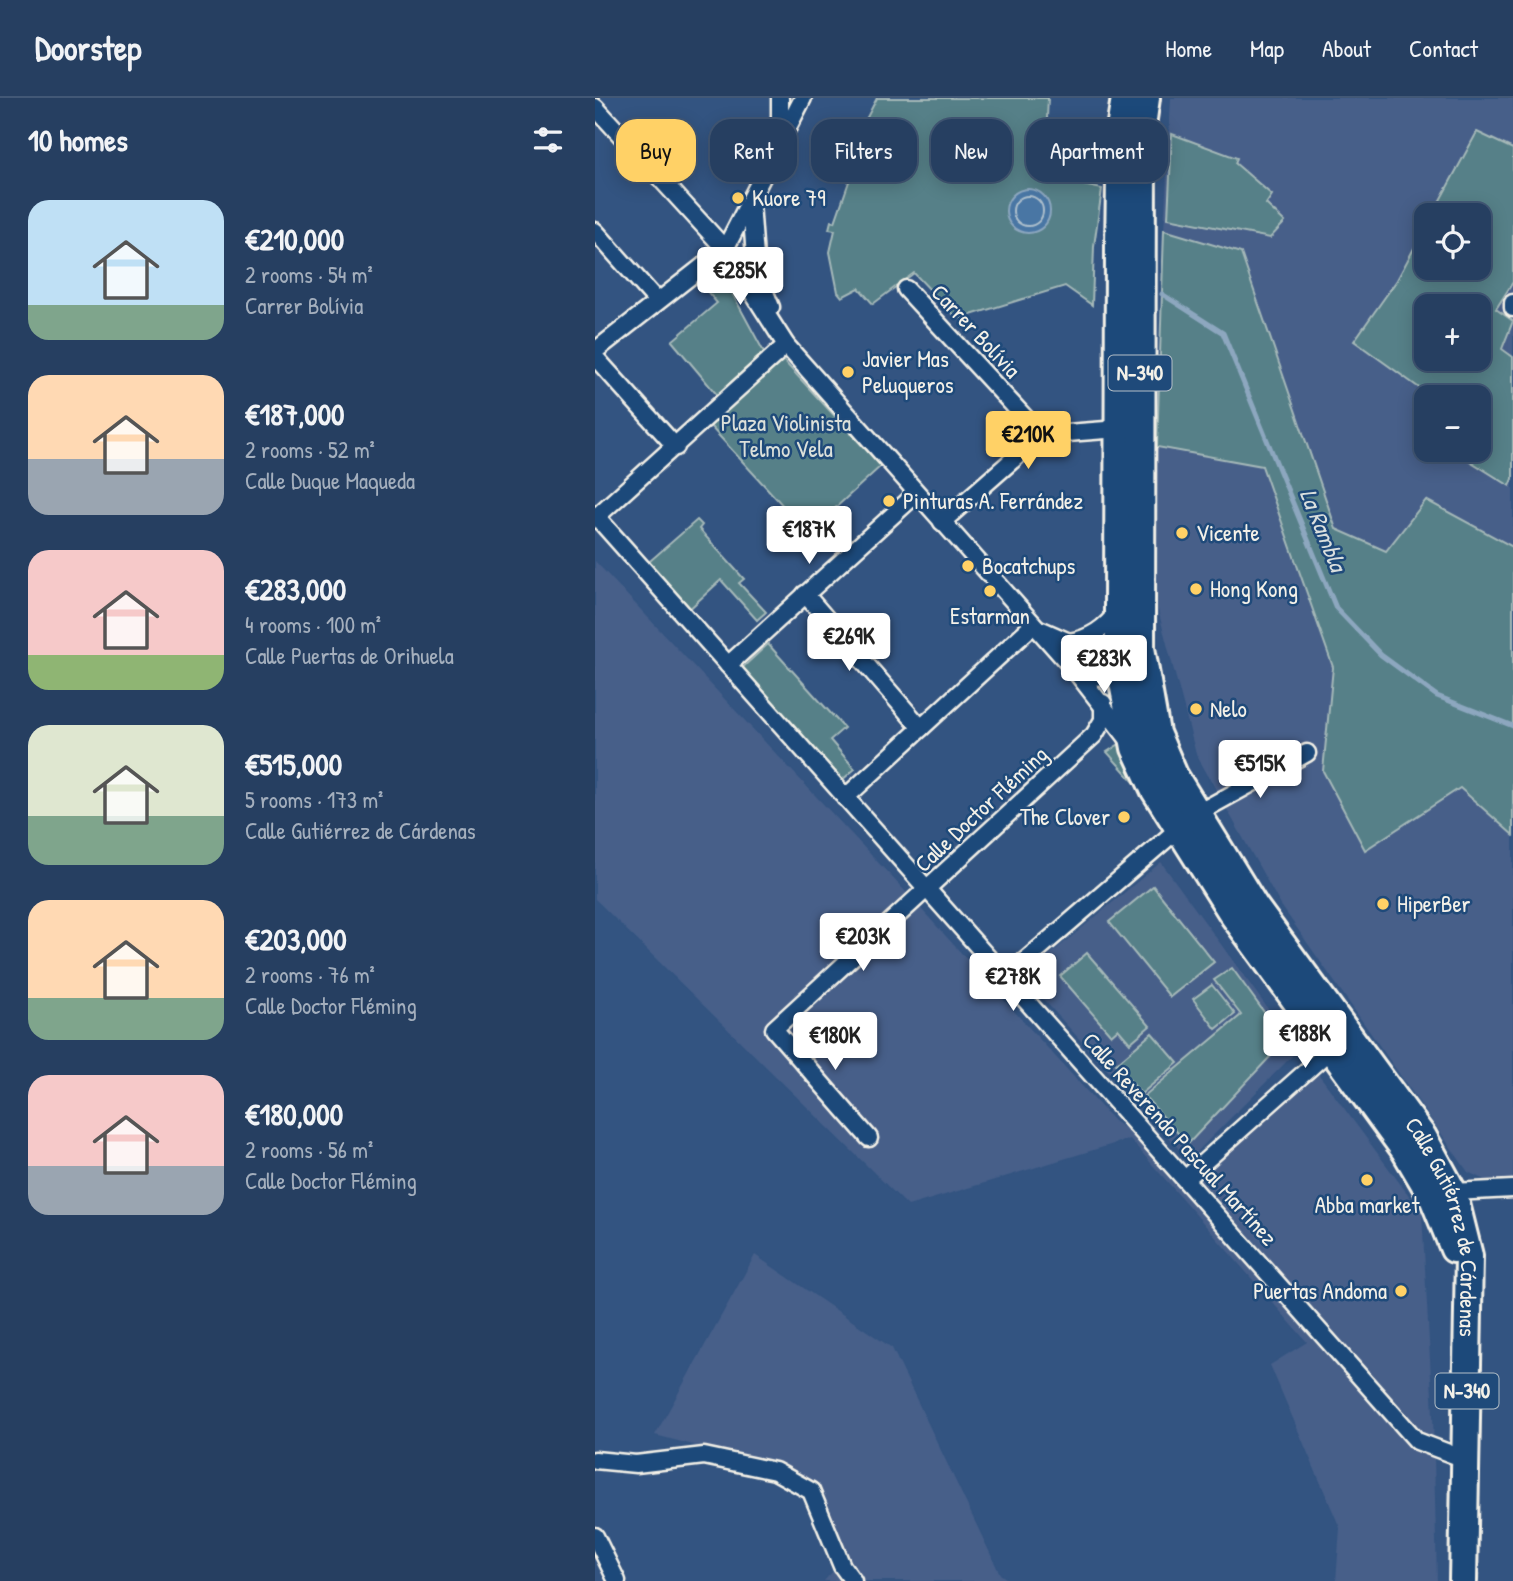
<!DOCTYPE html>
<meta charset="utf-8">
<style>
:root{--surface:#263f61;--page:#2e4667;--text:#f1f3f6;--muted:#a4afbd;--line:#425876;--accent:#ffd166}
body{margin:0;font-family:"Patrick Hand",sans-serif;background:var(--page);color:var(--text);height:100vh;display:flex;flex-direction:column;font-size:26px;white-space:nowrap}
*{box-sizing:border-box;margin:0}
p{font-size:23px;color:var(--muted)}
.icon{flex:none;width:38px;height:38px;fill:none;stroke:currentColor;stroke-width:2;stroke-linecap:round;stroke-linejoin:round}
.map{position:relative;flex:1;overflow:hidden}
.drawer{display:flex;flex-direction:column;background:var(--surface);width:595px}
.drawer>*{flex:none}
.banner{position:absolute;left:21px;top:21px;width:665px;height:63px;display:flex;gap:14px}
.controls{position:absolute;left:819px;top:105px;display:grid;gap:14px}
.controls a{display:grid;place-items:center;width:77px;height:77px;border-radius:14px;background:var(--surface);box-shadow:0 4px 18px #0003,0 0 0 2px var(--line);font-size:35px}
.price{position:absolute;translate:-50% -60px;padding:0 16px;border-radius:7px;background:#fff;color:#222;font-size:23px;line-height:46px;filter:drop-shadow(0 2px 4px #0008)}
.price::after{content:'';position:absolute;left:50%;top:42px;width:21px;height:16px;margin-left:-10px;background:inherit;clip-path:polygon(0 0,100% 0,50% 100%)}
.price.on{background:var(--accent);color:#111}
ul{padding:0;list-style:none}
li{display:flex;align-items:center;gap:21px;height:175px;padding:0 28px}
li span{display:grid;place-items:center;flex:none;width:196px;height:140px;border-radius:21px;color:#555}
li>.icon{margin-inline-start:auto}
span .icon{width:84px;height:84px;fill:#fffc;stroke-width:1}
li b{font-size:30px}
h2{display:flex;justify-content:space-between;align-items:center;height:84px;padding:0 28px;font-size:30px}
.pill{padding:0 24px;border-radius:21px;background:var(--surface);box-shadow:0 4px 18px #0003,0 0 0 2px var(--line);font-size:24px;line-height:63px}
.pill.on{background:var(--accent);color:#111}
header{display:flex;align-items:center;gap:42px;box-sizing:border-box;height:98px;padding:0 35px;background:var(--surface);border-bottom:2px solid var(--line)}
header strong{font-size:33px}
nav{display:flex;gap:38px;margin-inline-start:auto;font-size:24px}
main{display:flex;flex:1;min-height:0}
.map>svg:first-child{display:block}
</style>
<header>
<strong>Doorstep</strong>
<nav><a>Home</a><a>Map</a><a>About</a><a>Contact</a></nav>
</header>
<main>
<section class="drawer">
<h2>10 homes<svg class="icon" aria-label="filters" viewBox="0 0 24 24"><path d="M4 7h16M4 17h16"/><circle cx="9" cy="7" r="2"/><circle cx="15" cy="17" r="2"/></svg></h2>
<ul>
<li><span style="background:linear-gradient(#bfe0f5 75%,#7fa58c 0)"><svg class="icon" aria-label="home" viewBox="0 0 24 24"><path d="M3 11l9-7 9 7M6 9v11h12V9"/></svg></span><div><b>€210,000</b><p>2 rooms · 54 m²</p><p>Carrer Bolívia</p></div></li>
<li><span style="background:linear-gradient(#ffd9b3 60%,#9aa5b1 0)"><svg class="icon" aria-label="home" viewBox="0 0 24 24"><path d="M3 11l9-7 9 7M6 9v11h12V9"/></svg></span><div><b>€187,000</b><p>2 rooms · 52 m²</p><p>Calle Duque Maqueda</p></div></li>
<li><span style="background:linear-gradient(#f6c9c9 75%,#8fb573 0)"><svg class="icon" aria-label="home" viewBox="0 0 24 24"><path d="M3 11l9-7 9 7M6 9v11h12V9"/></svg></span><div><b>€283,000</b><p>4 rooms · 100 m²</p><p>Calle Puertas de Orihuela</p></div></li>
<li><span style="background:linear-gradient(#dfe7d0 65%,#7fa58c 0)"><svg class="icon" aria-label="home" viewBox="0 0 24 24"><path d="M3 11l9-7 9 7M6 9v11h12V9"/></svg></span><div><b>€515,000</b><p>5 rooms · 173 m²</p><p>Calle Gutiérrez de Cárdenas</p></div></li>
<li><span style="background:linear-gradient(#ffd9b3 70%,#7fa58c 0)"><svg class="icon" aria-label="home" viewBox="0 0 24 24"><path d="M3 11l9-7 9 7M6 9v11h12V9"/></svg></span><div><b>€203,000</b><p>2 rooms · 76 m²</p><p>Calle Doctor Fléming</p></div></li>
<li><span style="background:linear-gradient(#f6c9c9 65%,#9aa5b1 0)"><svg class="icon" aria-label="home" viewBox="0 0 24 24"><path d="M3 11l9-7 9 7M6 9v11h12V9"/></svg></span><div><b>€180,000</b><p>2 rooms · 56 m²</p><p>Calle Doctor Fléming</p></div></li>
</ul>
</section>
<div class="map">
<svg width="918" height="1483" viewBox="0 0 918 1483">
<rect width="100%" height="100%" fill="#335481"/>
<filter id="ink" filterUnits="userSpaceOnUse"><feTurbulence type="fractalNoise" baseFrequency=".0143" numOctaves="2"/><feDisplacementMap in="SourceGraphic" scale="14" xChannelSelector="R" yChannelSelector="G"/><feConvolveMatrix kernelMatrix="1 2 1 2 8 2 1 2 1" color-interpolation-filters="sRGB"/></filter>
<g filter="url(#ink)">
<!-- built -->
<g fill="#465f89" fill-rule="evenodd">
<path d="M576,0h342v449l-87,-47 -40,51 -50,-22 -94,-276 -78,-23zM831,117h53v53h-53zM831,208h53v53h-53zM831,299h53v53h-53z"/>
<polygon points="562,349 667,368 738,569 728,673 771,751 865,689 918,737 918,1096 873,1074 685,806 601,656 563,512"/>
<polygon points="0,463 309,792 519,1023 605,1082 722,974 827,1115 838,1316 842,1483 741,1483 745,1430 675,1267 712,1244 535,1041 313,1108 0,801"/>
<polygon points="566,764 703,952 594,1062 428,879"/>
<polygon points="160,1157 297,1250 405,1476 415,1483 229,1483 240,1471 212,1405 190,1371 60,1337"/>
</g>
<!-- green -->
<g fill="#568088" stroke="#a5b8b8" stroke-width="2" fill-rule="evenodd">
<polygon points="282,0 453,0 449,79 507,91 499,148 497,207 470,188 366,220 361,219 319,175 278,206 264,190 247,199 243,194 235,154 240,132 234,131 236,123 240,124 259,69 222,57 226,46 252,58"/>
<path d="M882,34l36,17v133l-17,27 17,12 -11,28 11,8v122l-3,7 -56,-35 25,-1v-53h-47l-78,-56 43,-61 29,-54v42h53v-53h-47zM831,208h53v53h-53z"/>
<polygon points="577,36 642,60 640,65 677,97 671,106 690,124 675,140 573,120"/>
<polygon points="569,132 646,155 741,431 791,453 831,402 918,449 918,737 865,690 770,752 728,673 738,569 667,368 562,349"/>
<polygon points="124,171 170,256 123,298 77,243 122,205 105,185"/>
<polygon points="187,261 286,368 213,435 115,328"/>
<polygon points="102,422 107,427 104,431 149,481 144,485 171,514 162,522 126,482 90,515 48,469"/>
<polygon points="173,546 249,630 235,642 260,671 247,682 147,570"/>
<polygon points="526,645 548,694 512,654"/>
<polygon points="558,788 619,864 575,899 514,824"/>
<polygon points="492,855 555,928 535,945 523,931 516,937 465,878"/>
<polygon points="637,870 690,943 593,1046 549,998 646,917 619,882"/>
<polygon points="617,887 640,916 621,931 598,901"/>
<polygon points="557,935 583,965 546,996 521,966"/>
</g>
<!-- water -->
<circle fill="#4876a4" stroke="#8da7bf" stroke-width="2" cx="433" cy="113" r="22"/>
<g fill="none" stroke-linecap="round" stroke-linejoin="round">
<!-- shore -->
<circle stroke="#afc0cd" stroke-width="2" cx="433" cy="113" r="15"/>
<!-- stream -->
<polyline stroke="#8da7bf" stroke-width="5" points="567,196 628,235 741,510 786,557 842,598 918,628"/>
<!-- minor casing -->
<g stroke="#f4f1e8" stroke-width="21">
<g id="minor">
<polyline points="185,0 185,43"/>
<polyline points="0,9 130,151 191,247 482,575 534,642"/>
<polyline points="156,105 161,173 176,209"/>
<polyline points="0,133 62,203"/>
<polyline points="311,191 446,337"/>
<polyline points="918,205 918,210"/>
<polyline points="0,253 130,151 208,0"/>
<polyline points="0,259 81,349"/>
<polyline points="0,417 822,1343 872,1362"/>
<polyline points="0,420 191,247"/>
<polyline points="347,424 446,337 524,331"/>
<polyline points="210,496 326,630"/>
<polyline points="447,532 513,561 528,574"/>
<path d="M474,544c21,-3 36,-13 49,-31"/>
<polyline points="133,567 321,396"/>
<path d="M482,575c26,8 28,3 48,-10"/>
<polyline points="250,700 438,527"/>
<polyline points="601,716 712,655"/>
<polyline points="411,879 582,732"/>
<polyline points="274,1040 179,931 499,637 508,622 508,605"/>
<polyline points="590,1081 725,961"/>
<polyline points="858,1094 918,1091"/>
<polyline points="0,1362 41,1366 109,1358 180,1373 216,1393 247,1468 258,1483"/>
<polyline points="0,1438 22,1483"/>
</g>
</g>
<!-- trunk casing -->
<g stroke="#f4f1e8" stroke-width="32">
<g id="trunk">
<polyline points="530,0 526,25 524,147 523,513 525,568 540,650 559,691 639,818 809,1051 839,1102 859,1151"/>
<path id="s1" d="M551,0l-4,28 -1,522 15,85 18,42 81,132 168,230 30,55 16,64 -6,325"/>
</g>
</g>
<!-- minor -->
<use href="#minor" stroke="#1f4a7a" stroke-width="16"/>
<!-- trunk -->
<use href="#trunk" stroke="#1f4a7a" stroke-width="26"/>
</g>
</g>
<!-- markers -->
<g fill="#ffd166" stroke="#1f4a7a" stroke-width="2.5">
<circle cx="143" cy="100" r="7"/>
<circle cx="253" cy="274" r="7"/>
<circle cx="294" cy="403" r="7"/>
<circle cx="587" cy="435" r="7"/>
<circle cx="373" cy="468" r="7"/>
<circle cx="601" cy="491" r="7"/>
<circle cx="395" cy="493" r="7"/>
<circle cx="601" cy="611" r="7"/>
<circle cx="529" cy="719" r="7"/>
<circle cx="788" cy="806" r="7"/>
<circle cx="772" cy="1082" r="7"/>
<circle cx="806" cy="1193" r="7"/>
</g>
<g text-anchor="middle" stroke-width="5" stroke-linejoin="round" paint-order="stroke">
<!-- shield labels -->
<g fill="#1f4a7a" stroke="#b4bfc7" stroke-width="2">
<rect x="513.5" y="257.5" width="63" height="35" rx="5"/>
<rect x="840.5" y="1275.5" width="63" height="35" rx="5"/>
</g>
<g font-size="21" font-weight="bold" fill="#f4f1e8">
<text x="545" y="282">N-340</text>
<text x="872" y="1300">N-340</text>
</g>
<!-- poi labels -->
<g font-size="23" fill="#f4f1e8" stroke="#1f4a7a" text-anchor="start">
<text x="157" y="108">Kuore 79</text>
<text x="267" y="269">Javier Mas<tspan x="267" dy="26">Peluqueros</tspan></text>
<text x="308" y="411">Pinturas A. Ferrández</text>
<text x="601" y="443">Vicente</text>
<text x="387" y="476">Bocatchups</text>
<text x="615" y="499">Hong Kong</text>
<text x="395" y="526" text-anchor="middle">Estarman</text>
<text x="615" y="619">Nelo</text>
<text x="515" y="727" text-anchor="end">The Clover</text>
<text x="802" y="814">HiperBer</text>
<text x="772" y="1115" text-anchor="middle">Abba market</text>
<text x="792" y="1201" text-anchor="end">Puertas Andoma</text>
</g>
<!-- street labels -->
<g font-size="23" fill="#f4f1e8" stroke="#1f4a7a">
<text transform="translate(381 233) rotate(47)" y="8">Carrer Bolívia</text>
<text transform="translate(386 711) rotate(-43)" y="8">Calle Doctor Fléming</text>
<text transform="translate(585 1041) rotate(48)" y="8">Calle Reverendo Pascual Martínez</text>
<text dy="8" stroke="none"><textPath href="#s1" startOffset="1216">Calle Gutiérrez de Cárdenas</textPath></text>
</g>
<!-- park labels -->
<g font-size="23" fill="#dce0da" stroke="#1f4a7a">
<text x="191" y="333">Plaza Violinista<tspan x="191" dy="26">Telmo Vela</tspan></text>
</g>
<!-- water labels -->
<g font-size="24" font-style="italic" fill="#dadfde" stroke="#1f4a7a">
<text transform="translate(728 432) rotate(68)" y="8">La Rambla</text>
</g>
</g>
</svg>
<div class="controls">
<a><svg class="icon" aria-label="locate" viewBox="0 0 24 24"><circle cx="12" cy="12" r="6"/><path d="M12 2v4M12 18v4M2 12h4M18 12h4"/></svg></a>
<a>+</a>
<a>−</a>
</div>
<b class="price" style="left:145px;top:209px">€285K</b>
<b class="price on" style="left:433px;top:373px">€210K</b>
<b class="price" style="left:214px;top:468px">€187K</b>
<b class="price" style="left:254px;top:575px">€269K</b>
<b class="price" style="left:509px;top:597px">€283K</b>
<b class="price" style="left:665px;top:702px">€515K</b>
<b class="price" style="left:268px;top:875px">€203K</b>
<b class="price" style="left:418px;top:915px">€278K</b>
<b class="price" style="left:710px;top:972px">€188K</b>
<b class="price" style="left:240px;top:974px">€180K</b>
<div class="banner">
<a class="pill on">Buy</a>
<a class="pill">Rent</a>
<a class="pill">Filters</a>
<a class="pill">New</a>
<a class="pill">Apartment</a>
</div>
</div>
</main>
